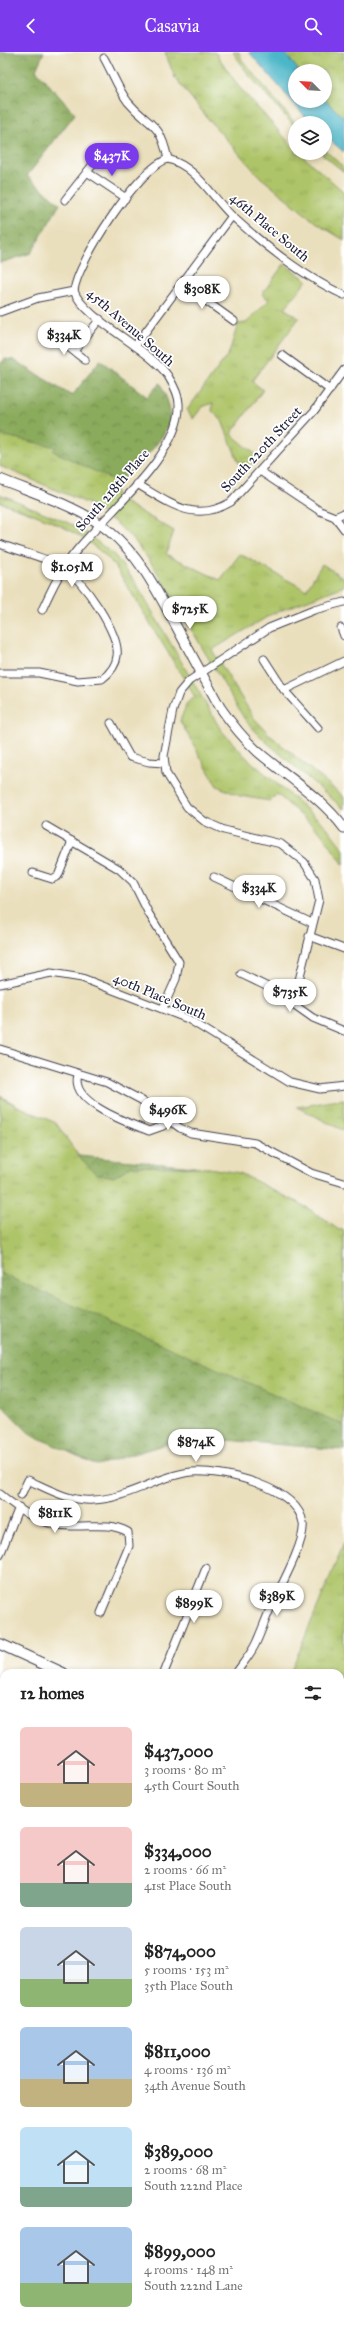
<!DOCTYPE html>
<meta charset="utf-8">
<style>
:root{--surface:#fff;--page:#f2f2f2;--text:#222;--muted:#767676;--accent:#7c3aed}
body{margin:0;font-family:"IM FELL Great Primer",serif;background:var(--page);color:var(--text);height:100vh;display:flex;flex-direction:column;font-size:15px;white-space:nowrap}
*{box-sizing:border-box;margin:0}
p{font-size:13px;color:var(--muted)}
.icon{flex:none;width:22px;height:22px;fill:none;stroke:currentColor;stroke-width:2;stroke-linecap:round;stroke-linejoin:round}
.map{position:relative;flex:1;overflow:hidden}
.side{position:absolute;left:0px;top:1617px;width:344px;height:656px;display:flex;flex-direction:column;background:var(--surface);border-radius:12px 12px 0 0;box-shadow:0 2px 6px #0003}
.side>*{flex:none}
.needle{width:26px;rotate:294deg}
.tools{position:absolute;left:288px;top:12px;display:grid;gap:8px}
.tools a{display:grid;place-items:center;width:44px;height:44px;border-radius:50%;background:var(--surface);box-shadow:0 2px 6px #0003;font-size:20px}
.price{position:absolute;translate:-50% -34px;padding:0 9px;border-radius:14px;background:#fff;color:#222;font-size:13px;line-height:26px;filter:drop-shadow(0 1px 2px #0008)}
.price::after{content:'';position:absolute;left:50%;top:24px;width:12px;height:9px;margin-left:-6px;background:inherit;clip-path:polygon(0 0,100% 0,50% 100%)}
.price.active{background:var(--accent);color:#fff}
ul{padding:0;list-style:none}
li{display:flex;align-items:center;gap:12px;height:100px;padding:0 20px}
li span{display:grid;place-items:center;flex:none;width:112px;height:80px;border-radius:6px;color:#555}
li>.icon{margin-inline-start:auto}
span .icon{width:48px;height:48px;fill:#fffc;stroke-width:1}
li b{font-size:17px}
h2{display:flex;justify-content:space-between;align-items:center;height:48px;padding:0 20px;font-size:17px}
header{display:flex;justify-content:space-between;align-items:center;height:52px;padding:0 20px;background:var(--accent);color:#fff;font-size:18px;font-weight:600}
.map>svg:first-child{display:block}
</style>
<header><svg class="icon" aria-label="back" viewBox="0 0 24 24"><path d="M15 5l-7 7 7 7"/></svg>Casavia<svg class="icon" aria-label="search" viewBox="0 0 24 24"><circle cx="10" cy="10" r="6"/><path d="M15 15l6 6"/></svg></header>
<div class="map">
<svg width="344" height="2273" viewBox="0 0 344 2273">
<defs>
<pattern id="forest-crowns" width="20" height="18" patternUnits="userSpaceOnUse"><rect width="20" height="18" fill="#8aaa5c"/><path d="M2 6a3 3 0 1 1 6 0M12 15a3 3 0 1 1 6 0" fill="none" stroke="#708a4d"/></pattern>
<pattern id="park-tufts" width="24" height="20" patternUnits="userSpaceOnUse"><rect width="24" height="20" fill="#aec468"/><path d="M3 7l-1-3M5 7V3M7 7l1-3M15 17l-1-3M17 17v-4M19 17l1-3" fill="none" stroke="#95a85b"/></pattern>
</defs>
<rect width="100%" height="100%" fill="#fff"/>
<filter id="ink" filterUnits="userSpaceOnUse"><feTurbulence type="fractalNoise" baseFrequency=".025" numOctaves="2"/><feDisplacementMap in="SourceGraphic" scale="8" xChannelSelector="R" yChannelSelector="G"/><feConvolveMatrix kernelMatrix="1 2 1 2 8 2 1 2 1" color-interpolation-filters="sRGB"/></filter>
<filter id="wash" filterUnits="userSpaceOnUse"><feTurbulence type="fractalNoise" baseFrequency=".012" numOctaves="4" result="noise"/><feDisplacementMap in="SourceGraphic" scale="16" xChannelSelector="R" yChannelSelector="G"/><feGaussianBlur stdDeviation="0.9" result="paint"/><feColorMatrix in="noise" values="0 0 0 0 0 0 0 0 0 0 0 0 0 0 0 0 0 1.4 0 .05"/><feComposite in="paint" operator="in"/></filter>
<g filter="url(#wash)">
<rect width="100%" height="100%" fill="#eadfbc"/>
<!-- forest -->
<g fill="url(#forest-crowns)" stroke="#56664c">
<polygon points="0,0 44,0 36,18 75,62 27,124 60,152 31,201 0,211"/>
<path d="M5,307l9,1 58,36 28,-36 47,37 13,-14c5,12 13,26 9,39 -7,25 -43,52 -61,70l-108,-43v-85z"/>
<polygon points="0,1044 41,1067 79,1104 195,1115 298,1150 316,1175 344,1182 344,1398 189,1385 97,1413 30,1382 0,1352"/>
<polygon points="0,1645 4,1646 2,1723 0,1722"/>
<polygon points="340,1840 344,1842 344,1898 340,1897"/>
</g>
<!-- park -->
<g fill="url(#park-tufts)" stroke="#687352">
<polygon points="165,0 215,0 239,35 295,97 295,101 299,101 344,140 344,188 315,170 259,124 210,69 175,26"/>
<polygon points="233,0 239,0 242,8 295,71 295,75 248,22"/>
<polygon points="284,0 344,0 344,66 325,48 325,19 299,19"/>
<polygon points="325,98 344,116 344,120 321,101 325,101"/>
<polygon points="284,212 307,228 285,257 299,266 252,329 263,338 231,382 260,406 255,412 239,411 222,369 212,359 213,351 202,355 193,367 187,358 229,301 238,272 246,271 269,248 262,242"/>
<polygon points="0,383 56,395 53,399 113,428 117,446 174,479 166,502 220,528 240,502 306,538 322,512 344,526 344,534 272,562 212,598 254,666 271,684 344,745 344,757 264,688 245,668 155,516 134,488 115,470 89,452 0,414"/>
<path d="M0,442l80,34 35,28 20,26 86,148 26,28 79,68 18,24v15l-24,-33 -43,-38 -7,7 -30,-5 -23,-10 -37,-65 7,-18 8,-6 -80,-131c-29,-34 -74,-50 -115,-64z"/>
<polygon points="0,1046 56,1071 80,1106 97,1122 114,1125 131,1114 209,1116 240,1121 306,1155 339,1178 344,1178 344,1373 0,1221"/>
<polygon points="344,1047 344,1079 297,1055"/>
<polygon points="344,1491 344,1641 340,1651 340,1621 290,1621"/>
</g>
<!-- water -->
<polygon fill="#4bb6c8" stroke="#366c82" points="249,0 284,0 299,19 295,19 295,49 325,48 344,66 344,100 325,84 325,71 311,71 309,69"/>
</g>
<g filter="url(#ink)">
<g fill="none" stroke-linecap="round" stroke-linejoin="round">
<!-- minor casing -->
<g stroke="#403e4e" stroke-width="9">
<g id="minor">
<path d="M104,6c8,14 14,31 24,44 22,26 31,17 40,57 29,8 43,37 64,57 33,30 72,61 112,79"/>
<polyline points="87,120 126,146"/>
<polyline points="65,148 101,102"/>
<polyline points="181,231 234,269"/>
<path d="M0,260l38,-14 36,-7c3,-29 65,-124 94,-132"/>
<polyline points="55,285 85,308"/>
<polyline points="135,294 232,164"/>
<polyline points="74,299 100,267"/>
<polyline points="282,303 330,338"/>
<polyline points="260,419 320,459 335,465 344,477"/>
<path d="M137,432c33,19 57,40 94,18l83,-91 30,-41"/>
<polyline points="335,465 344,461"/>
<path d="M0,492c20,8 45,13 63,23 19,11 58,68 54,89 -1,10 -7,17 -15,23l-24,2 -39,-8h-39"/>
<path d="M42,558c10,-22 19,-41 35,-60 29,-36 105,-97 102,-146 0,-10 -6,-20 -11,-28 -19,-28 -84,-57 -94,-85"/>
<polyline points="341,576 344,584"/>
<polyline points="264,607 284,638 318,676"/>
<polyline points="284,638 344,609"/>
<polyline points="111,671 130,705 149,710 164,711"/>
<polyline points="46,774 119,817 133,830 149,862 179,910 176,927 163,956"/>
<polyline points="33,821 52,827 58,824 72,789"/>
<polyline points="214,825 312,871"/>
<polyline points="309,884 344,897"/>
<polyline points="241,922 272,937 313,966 344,979"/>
<polyline points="0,932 51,921 82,926 188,967 290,1030 320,1037 344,1034"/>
<polyline points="293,952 319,848 315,827 304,810 281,792 224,778 204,769 187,755 166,721 164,704 173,658 179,641 189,629 269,576 314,558 344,550"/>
<polyline points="0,997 107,1030 141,1048 180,1076 191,1081 255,1091 311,1121 344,1131"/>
<path d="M78,1023c-9,28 51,48 71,56l14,-5 5,-7"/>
<path d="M0,1442c22,18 41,32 71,32 21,1 38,-4 57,6l1,14 -28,67"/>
<path d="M21,1443l7,-15c20,9 42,22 65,20 35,-1 64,-24 98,-28 30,-3 107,15 112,51 3,19 -25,68 -33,86 -5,12 -9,23 -14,34 -5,11 -13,20 -20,30"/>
<polyline points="0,1503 19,1455"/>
<polyline points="164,1621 206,1516"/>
<polyline points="340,2152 344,2145"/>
<polyline points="0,2168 4,2170"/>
<polyline points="340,2238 344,2238"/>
<polyline points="67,2273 68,2269"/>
</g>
</g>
<!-- tertiary casing -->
<g stroke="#403e4e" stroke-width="11">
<path id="tertiary" d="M0,427c36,15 79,27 109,52 31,25 48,60 66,93 15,28 30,56 45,83 11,16 23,31 37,44 29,25 64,46 87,77"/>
</g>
<!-- secondary casing -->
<g stroke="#403e4e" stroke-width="12">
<g id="secondary">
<polyline points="0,1592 63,1621"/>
<polyline points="340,1749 344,1751"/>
</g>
</g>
<!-- motorway casing -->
<g stroke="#403e4e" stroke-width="15">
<g id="motorway">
<polyline points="0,1811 4,1813"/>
<polyline points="0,1846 4,1848"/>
<polyline points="0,1875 4,1877"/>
<polyline points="340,1934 344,1935"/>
<polyline points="340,1970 344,1971"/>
<polyline points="340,1994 344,1995"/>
<polyline points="340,2010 344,2011"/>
</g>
</g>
<!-- minor -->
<use href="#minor" stroke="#fff" stroke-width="7"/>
<!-- tertiary -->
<use href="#tertiary" stroke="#fff" stroke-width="9"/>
<!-- secondary -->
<use href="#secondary" stroke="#fff" stroke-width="10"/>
<!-- motorway -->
<use href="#motorway" stroke="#fff" stroke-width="13"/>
<!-- tram -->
<g stroke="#22223b" stroke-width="1">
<polyline points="0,1920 4,1921"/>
<polyline points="340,2053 344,2055"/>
</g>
</g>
</g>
<g text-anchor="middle" stroke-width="3.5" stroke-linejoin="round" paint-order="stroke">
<!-- street labels -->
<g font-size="14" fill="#22223b" stroke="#fff">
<text transform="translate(270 175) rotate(40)" y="5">46th Place South</text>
<text transform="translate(131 275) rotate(41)" y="5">45th Avenue South</text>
<text transform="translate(261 397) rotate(-47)" y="5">South 220th Street</text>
<text transform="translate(112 438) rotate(-49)" y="5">South 218th Place</text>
<text transform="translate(160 944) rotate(23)" y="5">40th Place South</text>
</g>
</g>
</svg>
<div class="tools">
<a><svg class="needle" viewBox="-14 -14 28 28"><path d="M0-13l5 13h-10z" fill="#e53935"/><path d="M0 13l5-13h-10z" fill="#767676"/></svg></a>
<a><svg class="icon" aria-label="layers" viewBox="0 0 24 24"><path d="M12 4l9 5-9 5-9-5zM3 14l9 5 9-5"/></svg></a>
</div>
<b class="price active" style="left:112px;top:125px">$437K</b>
<b class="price" style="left:202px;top:258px">$308K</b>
<b class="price" style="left:64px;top:304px">$334K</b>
<b class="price" style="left:72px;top:536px">$1.05M</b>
<b class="price" style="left:190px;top:578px">$725K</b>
<b class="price" style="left:259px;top:857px">$334K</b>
<b class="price" style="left:290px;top:961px">$735K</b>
<b class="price" style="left:168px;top:1079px">$496K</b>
<b class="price" style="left:196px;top:1411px">$874K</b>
<b class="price" style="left:55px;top:1482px">$811K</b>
<b class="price" style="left:277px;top:1565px">$389K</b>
<b class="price" style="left:194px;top:1572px">$899K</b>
<section class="side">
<h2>12 homes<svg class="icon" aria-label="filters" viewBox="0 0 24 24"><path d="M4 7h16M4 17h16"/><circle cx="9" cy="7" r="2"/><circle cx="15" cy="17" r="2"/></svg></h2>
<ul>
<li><span style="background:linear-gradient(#f6c9c9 70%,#c2b280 0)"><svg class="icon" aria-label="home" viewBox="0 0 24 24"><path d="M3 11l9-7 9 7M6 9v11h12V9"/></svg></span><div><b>$437,000</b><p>3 rooms · 80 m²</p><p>45th Court South</p></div></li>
<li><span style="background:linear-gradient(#f6c9c9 70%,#7fa58c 0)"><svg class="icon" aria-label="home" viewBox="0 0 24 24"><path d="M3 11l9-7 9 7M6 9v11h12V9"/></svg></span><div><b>$334,000</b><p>2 rooms · 66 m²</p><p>41st Place South</p></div></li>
<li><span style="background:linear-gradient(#c9d6e8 65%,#8fb573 0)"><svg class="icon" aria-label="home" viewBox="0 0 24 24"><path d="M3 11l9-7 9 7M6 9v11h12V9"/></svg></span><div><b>$874,000</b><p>5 rooms · 153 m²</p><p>35th Place South</p></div></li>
<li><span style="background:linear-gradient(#a9c7e8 65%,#c2b280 0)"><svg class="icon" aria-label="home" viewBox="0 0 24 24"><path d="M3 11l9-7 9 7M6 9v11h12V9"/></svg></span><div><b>$811,000</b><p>4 rooms · 136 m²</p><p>34th Avenue South</p></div></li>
<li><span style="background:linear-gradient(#bfe0f5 75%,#7fa58c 0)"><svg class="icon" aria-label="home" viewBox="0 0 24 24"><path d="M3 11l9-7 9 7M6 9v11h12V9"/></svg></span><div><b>$389,000</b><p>2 rooms · 68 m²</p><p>South 222nd Place</p></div></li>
<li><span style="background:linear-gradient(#a9c7e8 70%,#8fb573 0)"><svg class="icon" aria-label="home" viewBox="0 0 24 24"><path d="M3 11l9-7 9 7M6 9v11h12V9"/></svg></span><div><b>$899,000</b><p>4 rooms · 148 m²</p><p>South 222nd Lane</p></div></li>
</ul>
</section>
</div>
